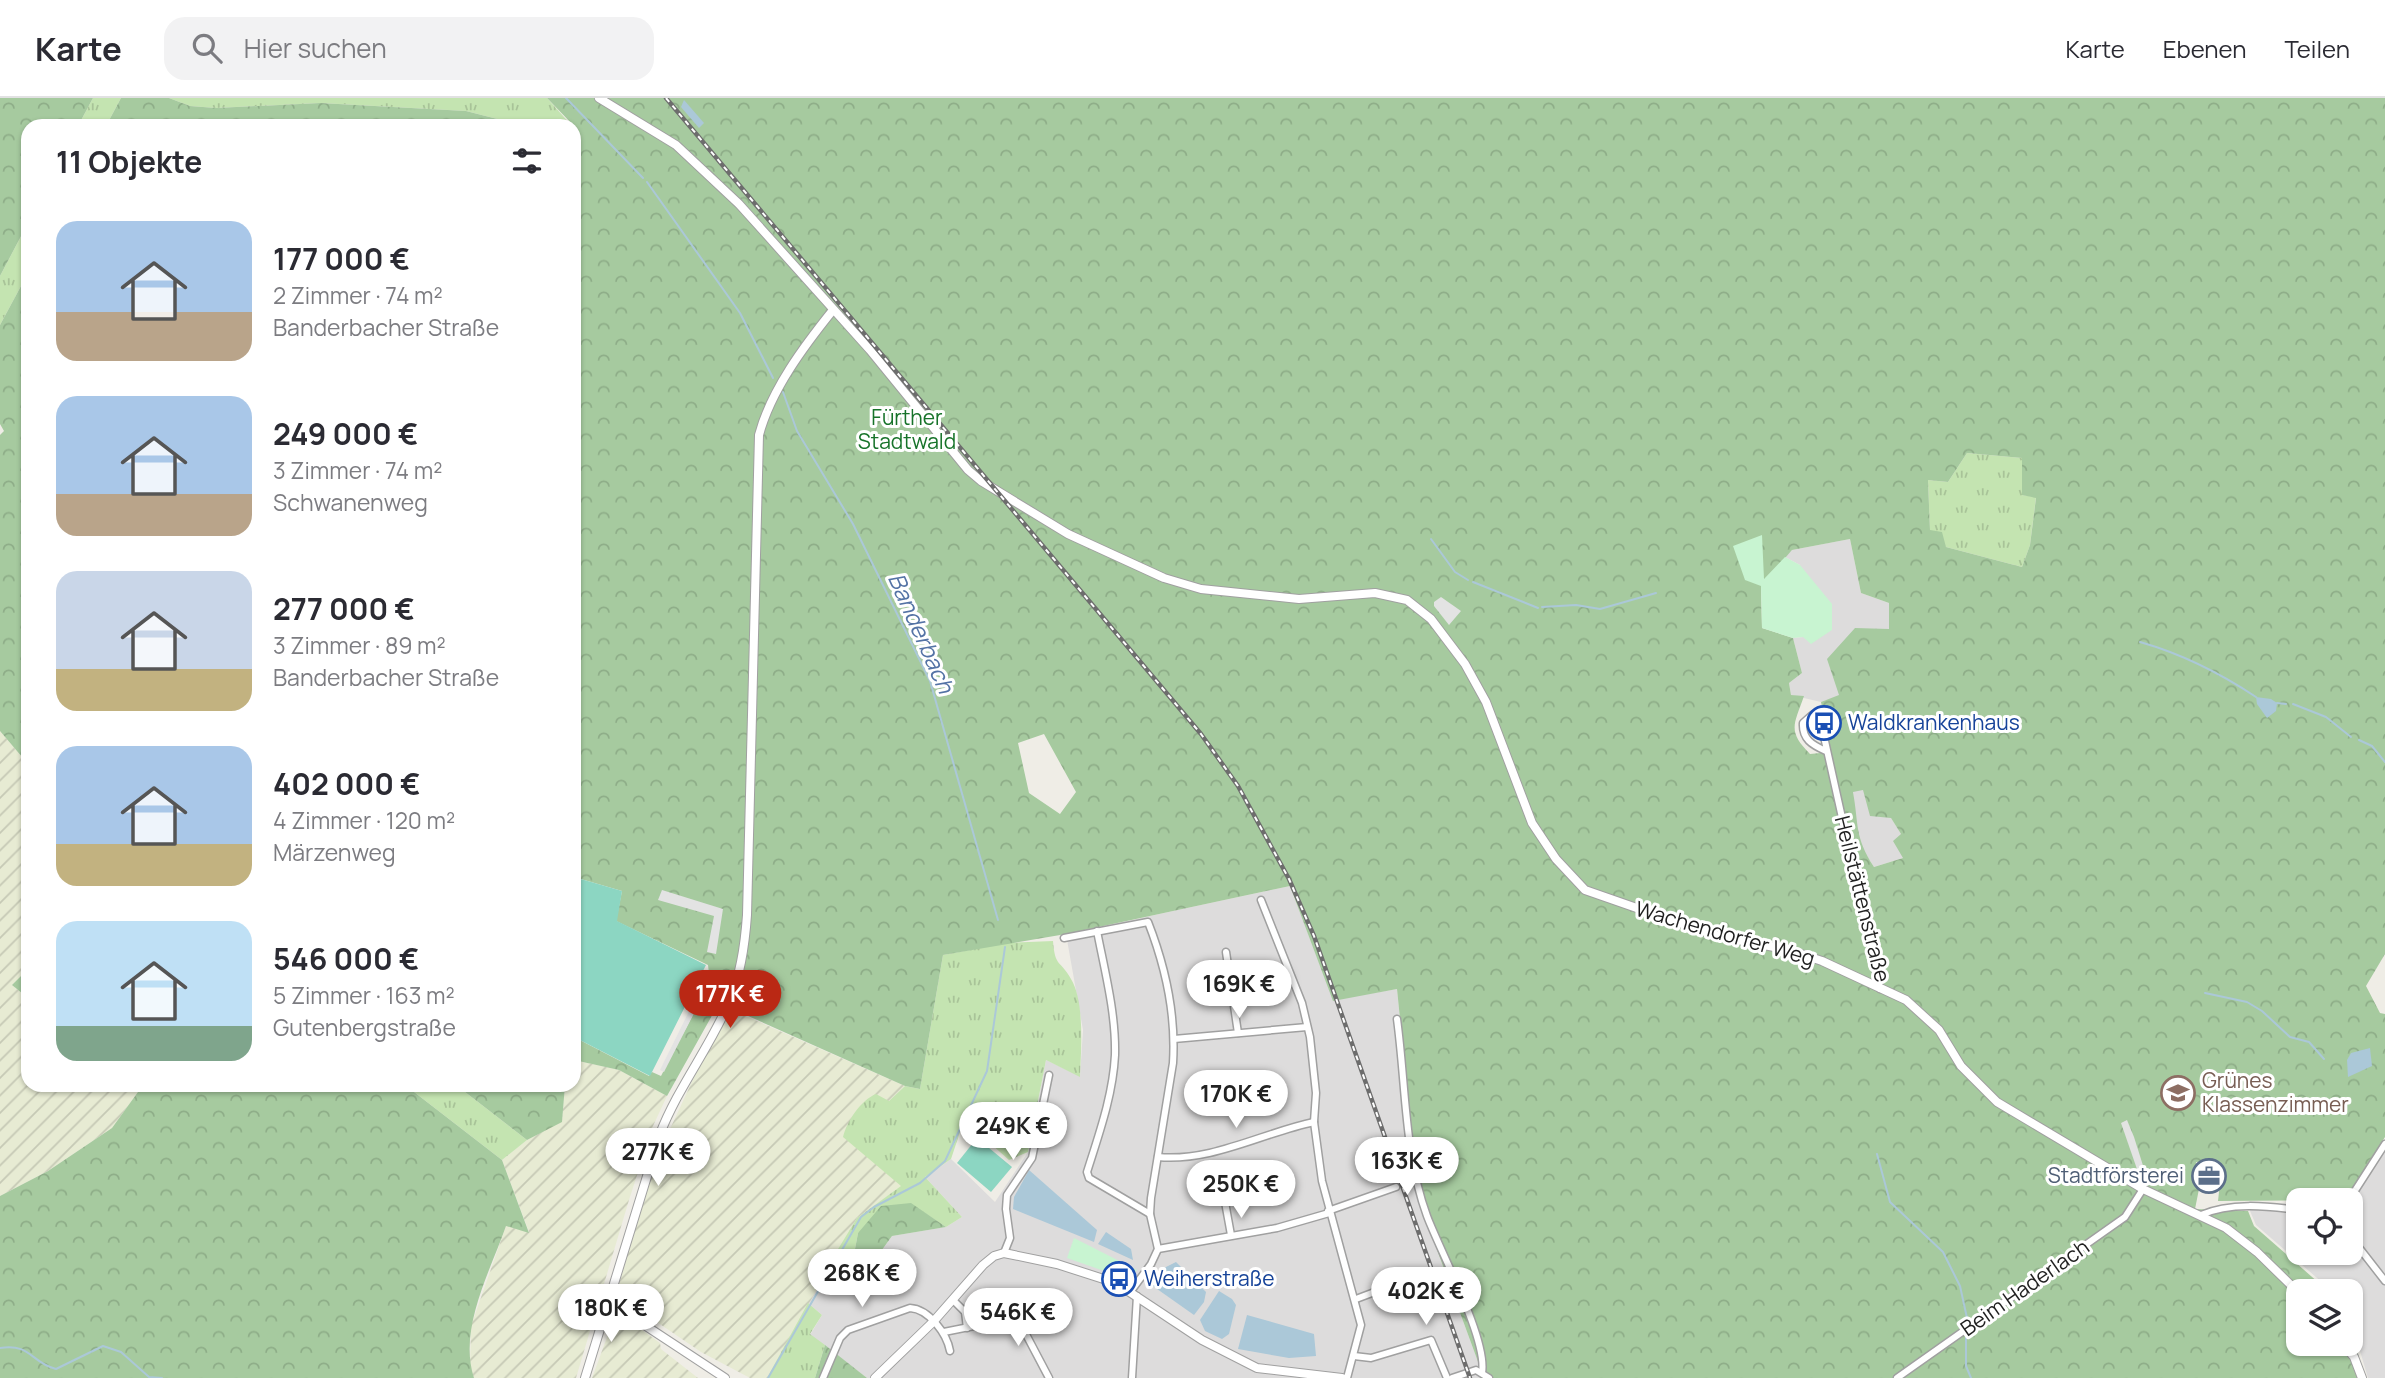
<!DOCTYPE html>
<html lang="de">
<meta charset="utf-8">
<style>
:root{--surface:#fff;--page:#f2f2f3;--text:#2b2b33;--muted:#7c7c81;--line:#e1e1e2;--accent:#ba2814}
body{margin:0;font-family:Manrope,sans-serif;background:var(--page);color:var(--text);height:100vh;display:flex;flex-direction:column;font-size:26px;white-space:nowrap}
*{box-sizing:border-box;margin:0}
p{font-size:23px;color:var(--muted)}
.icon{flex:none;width:38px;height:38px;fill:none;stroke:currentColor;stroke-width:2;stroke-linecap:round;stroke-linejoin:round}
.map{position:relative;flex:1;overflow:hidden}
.details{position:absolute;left:21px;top:21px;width:560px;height:973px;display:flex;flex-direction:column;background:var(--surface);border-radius:21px;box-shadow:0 2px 5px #0004}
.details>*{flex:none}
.tools{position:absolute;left:2286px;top:1090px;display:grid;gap:14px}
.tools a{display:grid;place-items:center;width:77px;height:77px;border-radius:14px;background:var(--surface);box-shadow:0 2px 5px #0004;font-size:35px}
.price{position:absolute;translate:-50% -60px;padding:0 16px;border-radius:24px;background:#fff;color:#222;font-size:23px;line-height:46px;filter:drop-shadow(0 2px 4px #0008)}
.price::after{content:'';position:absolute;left:50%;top:42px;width:21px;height:16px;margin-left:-10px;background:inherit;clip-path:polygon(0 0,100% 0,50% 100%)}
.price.current{background:var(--accent);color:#fff}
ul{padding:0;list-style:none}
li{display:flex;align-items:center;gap:21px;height:175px;padding:0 35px}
li span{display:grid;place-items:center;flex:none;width:196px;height:140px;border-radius:21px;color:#555}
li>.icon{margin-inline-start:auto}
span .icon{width:84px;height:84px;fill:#fffc;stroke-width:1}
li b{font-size:30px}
h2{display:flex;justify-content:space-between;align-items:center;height:84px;padding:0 35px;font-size:30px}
header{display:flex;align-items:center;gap:42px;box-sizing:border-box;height:98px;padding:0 35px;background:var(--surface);border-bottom:2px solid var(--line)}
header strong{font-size:33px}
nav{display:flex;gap:38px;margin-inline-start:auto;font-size:24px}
.search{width:490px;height:63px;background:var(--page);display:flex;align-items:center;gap:18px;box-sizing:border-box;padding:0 24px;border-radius:21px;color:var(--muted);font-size:26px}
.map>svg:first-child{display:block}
</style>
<header>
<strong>Karte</strong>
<div class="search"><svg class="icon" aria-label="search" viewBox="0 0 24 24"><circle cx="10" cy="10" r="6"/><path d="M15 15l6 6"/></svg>Hier suchen</div>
<nav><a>Karte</a><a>Ebenen</a><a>Teilen</a></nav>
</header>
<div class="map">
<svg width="2385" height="1280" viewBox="0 0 2385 1280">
<defs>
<pattern id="farmland-furrows" width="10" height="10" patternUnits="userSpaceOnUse" patternTransform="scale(1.75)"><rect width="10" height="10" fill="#e7ebd3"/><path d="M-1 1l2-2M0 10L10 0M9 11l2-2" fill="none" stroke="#c6c9b5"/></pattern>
<pattern id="grass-tufts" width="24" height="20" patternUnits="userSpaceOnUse" patternTransform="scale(1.75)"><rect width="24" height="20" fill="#c4e4b1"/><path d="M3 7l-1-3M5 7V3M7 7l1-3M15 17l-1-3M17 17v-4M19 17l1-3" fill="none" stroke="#a8c398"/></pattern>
<pattern id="forest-crowns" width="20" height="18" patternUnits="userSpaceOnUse" patternTransform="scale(1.75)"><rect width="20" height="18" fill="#a6ca9f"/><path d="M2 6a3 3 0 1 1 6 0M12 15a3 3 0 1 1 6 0" fill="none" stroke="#8ead88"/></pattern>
</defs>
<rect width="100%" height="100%" fill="#efede6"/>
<!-- residential -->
<g fill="#dddcdc">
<polygon points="1850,441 1861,495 1889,505 1890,531 1839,598 1821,604 1791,597 1789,585 1802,575 1793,540 1803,539 1800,467 1785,459 1792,452"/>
<polygon points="1863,691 1891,720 1901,736 1903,760 1874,769 1861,749 1855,727 1853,693"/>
<polygon points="1290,788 1333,902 1397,891 1418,1100 1481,1272 1480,1280 867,1280 810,1237 822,1217 808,1205 830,1170 856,1188 892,1138 946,1129 962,1119 925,1079 951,1061 995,1104 1028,1054 1046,962 1080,978 1083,932 1066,836"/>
<polygon points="2385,1042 2385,1280 2368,1280 2350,1219 2350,1194 2332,1193 2256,1127 2250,1113 2251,1105 2298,1106 2298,1155 2350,1155 2350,1102 2348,1102"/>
</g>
<!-- farmland -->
<g fill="url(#farmland-furrows)">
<polygon points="0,633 28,666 28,871 12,887 28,900 28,987 143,987 112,1030 48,1073 0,1098"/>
<polygon points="732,912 905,988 889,1003 902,1088 857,1120 767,1280 750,1280 701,1254 623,1201 617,1193 645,1097 665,1042 701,964"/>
<polygon points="574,962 619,972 667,998 653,1028 629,1102 576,1280 474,1280 470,1269 471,1228 506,1128 529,1134 502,1062 527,1042 562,1023 565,987 574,987"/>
<polygon points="619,1220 630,1223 660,1245 661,1251 698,1280 592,1280 613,1223"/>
</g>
<!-- grass -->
<g fill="url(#grass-tufts)">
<polygon points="93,0 121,0 106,28 78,28"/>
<polygon points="169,0 547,0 572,28 525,28 466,13 320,5 216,10 190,8"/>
<polygon points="28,125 28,175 0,227 0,178"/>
<polygon points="1967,355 2022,360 2022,397 2036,399 2030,447 2022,469 1946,449 1930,433 1928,382 1948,384"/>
<path d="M1053,843c2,27 7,18 18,38 14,23 10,72 9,98l-34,-17 -18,92 -19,8 -45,-40 -13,39 -26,18 37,40 -16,10 -35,-23 -53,29 -9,48 -20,-17 28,-46 44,-32 -58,-49c4,-16 18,-37 33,-43l13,7 16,-15 15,3 23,-134 64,-12z"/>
<polygon points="405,987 456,987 527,1042 502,1062"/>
<polygon points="808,1205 822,1217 810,1236 825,1247 815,1280 767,1280"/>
</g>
<!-- forest -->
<g fill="url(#forest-crowns)" fill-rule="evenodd">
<polygon points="0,0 93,0 78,28 28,28 28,125 0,178"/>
<polygon points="121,0 169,0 190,8 216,10 320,5 466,13 525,28 106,28"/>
<path d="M547,0h1838v856l-19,32 14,27 5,1v123l-40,63 -127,1 4,-36 -26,-3 4,22 -5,25 53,2 6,15 74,65 -30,1v52h52v-17l15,51h-885l1,-8 -63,-172 -21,-209 -64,12 -43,-115 -224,48 -123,21 -23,134 -15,-3 -186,-83 -52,93 -48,-26 -45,-10v-23l75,39 3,-4 9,4 49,-94 -2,-17 -92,-44 6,-30 -48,-14v-751zM1967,355l55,5v37l14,3 -6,47 -8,22 -76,-20 -4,-15 -12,-2 -2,-50 20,2zM1850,441l11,54 28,10v26l-34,-1 -28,31 12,36 -18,7 10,50 -21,2c-23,-23 -16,-29 -6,-58l-13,-1 -2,-12 13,-10 -9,-35 -31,-10 -1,-42 31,-36zM1044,636l32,58 -16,22 -31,-21 -11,-50zM1863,692l7,26 21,2 10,16 -8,7 10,17 -29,9c-20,-31 -15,-42 -21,-75z"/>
<polygon points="28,175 28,666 0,633 0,337 4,333 0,326 0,227"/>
<polygon points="28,871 28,900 12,887"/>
<path d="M143,987h262l97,75 27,73 -23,-7c-16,46 -48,103 -32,152h-474v-182l48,-25 64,-43z"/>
<polygon points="456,987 565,987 562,1024 527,1042"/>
<polygon points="911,1105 946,1129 892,1138 856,1188 849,1183 858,1135 881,1108"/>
<polygon points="825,1247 867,1280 815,1280"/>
</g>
<!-- park -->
<g fill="#c8f4d1">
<polygon points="1762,437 1764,481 1785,459 1800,467 1832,506 1832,532 1811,546 1803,539 1793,540 1762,530 1761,488 1745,482 1733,448"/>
<polygon points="1074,1140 1137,1172 1127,1181 1067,1160"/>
</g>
<!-- pitch -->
<g fill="#8cd6c2">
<polygon points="574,779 622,793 617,823 706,867 650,978 574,939 580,924 574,922"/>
<polygon points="977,1040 1012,1069 991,1094 957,1065"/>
</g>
<!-- parking -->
<g fill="#e3e3e3">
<polygon points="1441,499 1461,513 1449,527 1434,508 1434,504"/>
<polygon points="662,792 723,811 716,856 707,854 714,818 658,802"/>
<polygon points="705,881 710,884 664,974 660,972"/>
<polygon points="2127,1022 2134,1039 2146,1077 2138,1074 2121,1025"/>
</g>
<!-- water -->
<g fill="#abc8d8">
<polygon points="684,2 704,25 699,30 681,9"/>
<polygon points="2256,599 2271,601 2277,605 2276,613 2267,620 2257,606"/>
<polygon points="2370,950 2372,968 2348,979 2347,962 2351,955"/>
<polygon points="1029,1072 1097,1132 1094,1144 1013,1111 1014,1099"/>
<polygon points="1106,1134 1131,1151 1133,1162 1098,1146"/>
<polygon points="1176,1164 1206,1194 1204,1204 1194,1217 1150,1186 1162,1171"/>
<polygon points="1219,1193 1232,1201 1236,1207 1229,1236 1222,1241 1205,1233 1200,1222"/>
<polygon points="1247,1217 1314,1236 1316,1258 1289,1260 1238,1251"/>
</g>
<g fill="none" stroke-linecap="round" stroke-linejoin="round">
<!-- stream -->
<g stroke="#abc8d8" stroke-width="2">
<polyline points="566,0 643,80"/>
<polyline points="647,84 740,215 773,280"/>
<polyline points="783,294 797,333 853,426 930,583 998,822"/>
<polyline points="1431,441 1455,474 1468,482"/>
<polyline points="1473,484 1538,510"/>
<polyline points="1542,509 1576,507 1600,511 1656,495"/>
<path d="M2140,544c42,12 80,31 116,55"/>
<polyline points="2277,605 2286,606"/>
<polyline points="2293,606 2326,619 2351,639"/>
<polyline points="2359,642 2372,648 2385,664"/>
<polyline points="2205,895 2247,904 2262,913 2290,939 2309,944 2324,961"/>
<polyline points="1877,1056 1890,1104 1943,1154 1960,1188 1967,1220"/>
<polyline points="1966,1237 1966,1268 1971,1280"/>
<path d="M0,1250c31,-5 31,15 56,21l47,-23 18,6 28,25 13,1"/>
<polyline points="768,1280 861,1119 874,1109 920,1085 945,1063 987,973 1005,849"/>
</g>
<!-- minor casing -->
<g stroke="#a0a0a0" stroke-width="9">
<g id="minor">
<path d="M1826,653c-14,-6 -24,-12 -23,-28l9,-8h7l2,8 59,266"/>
<polyline points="1261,802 1302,905 1310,939 1316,995 1314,1024 1322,1083 1361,1227 1347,1280"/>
<path d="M1097,833c8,41 19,83 18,124 -2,40 -16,79 -28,117l2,6 61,36"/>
<path d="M1064,840l84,-16c18,46 28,93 25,141l-22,135 -1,16 8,35 -7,15 -20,27"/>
<polyline points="1226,854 1238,935"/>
<path d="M1397,921c9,66 7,134 30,197 13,35 61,124 55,157"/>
<polyline points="1174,941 1307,929"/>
<path d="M1158,1059c54,5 104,-24 156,-35"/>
<polyline points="2349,1102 2385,1046"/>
<polyline points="1225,1104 1231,1137"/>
<polyline points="1328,1113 1396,1089"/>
<path d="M2201,1117c29,-13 66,-9 97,-5"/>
<polyline points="2350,1138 2385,1183"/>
<polyline points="1158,1151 1277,1130 1329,1115"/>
<polyline points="1004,1155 1010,1140 1006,1111 1007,1097 1032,1060 1049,977"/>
<polyline points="1356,1201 1417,1178"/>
<polyline points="953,1202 965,1214 967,1230"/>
<polyline points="984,1226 1014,1221 1019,1223 1049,1280"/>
<polyline points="944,1234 984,1226 965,1214"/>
<polyline points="1354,1258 1371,1260 1431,1242 1447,1280"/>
<path d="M823,1280l17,-40 8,-8 62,-22c19,1 37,26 40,43"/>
<polyline points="1132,1280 1137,1198"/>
<polyline points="1452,1280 1476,1272 1489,1280"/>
<polyline points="1897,1280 2125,1119 2143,1091"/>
</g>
</g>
<!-- tertiary casing -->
<g stroke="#a0a0a0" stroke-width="10">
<g id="tertiary">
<polyline points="599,0 676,47 739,106 870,252 968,372 981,383 1068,436 1164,480 1201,491 1299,501 1375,495 1407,502 1431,521 1465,566 1486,604 1532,725 1556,761 1585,792 1717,838 1789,852 1822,863 1906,902 1939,932 1961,968 1997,1004 2143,1091 2226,1130 2257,1154 2298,1194"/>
<polyline points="608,1203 725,1280"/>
<polyline points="2343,1246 2354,1259 2362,1280"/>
<path d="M585,1280l75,-244c18,-47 51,-88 70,-134 11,-27 15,-56 17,-85l12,-480c12,-45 45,-89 74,-125"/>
<polyline points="875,1280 933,1224 983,1167 994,1158 1004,1155 1057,1166 1116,1185 1202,1242 1257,1270 1342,1280"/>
</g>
</g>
<!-- minor -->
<use href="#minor" stroke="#fff" stroke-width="6"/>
<!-- tertiary -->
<use href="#tertiary" stroke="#fff" stroke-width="8"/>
<!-- rail casing -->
<g stroke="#6d6d6d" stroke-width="4.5">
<polyline id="rail" points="666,0 1201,636 1238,688 1289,781 1314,838 1470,1280"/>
</g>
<!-- rail -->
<use href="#rail" stroke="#fff" stroke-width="2" stroke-dasharray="5" stroke-linecap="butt"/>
</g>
<!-- icons -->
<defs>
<g id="bus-ring" transform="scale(1.75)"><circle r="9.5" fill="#fff" stroke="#1a4fb4" stroke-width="1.5"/><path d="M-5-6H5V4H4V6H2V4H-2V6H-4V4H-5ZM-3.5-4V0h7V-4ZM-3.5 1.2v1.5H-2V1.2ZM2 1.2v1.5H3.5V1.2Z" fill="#1a4fb4"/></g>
<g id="school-ring" transform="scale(1.75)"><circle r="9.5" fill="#fff" stroke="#8d6e63" stroke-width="1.5"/><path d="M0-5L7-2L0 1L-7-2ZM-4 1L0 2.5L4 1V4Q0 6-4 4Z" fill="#8d6e63"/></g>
<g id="office-ring" transform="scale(1.75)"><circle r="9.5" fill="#fff" stroke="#5c6f8a" stroke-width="1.5"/><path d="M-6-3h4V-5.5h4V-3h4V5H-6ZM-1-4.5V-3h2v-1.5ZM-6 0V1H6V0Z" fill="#5c6f8a"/></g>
</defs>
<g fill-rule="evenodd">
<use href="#bus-ring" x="1824" y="625"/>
<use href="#school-ring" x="2178" y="995"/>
<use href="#office-ring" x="2209" y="1078"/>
<use href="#bus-ring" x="1119" y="1181"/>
</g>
<g text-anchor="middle" stroke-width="6" stroke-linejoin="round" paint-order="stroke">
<!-- park labels -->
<g font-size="21" fill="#17732a" stroke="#fff">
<text x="907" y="327">Fürther<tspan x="907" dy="24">Stadtwald</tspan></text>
</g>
<!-- transit labels -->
<g font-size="21" fill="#164399" stroke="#fff" text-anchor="start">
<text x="1848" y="632">Waldkrankenhaus</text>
<text x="1144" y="1188">Weiherstraße</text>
</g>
<!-- street labels -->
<g font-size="21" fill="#1f1f1f" stroke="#fff">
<text transform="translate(1862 801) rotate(76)" y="7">Heilstättenstraße</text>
<text transform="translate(1725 836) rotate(16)" y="7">Wachendorfer Weg</text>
<text transform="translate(2025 1190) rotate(-35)" y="7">Beim Haderlach</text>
</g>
<!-- education labels -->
<g font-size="21" fill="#785e54" stroke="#fff" text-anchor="start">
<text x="2202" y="990">Grünes<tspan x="2202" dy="24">Klassenzimmer</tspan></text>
</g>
<!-- service labels -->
<g font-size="21" fill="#4e5e75" stroke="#fff" text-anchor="end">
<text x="2184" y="1085">Stadtförsterei</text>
</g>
<!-- water labels -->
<g font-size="23" font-style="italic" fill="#5473a5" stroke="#fff">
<text transform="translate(921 535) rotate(66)" y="8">Banderbach</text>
</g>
</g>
</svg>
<div class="tools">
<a><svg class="icon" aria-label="locate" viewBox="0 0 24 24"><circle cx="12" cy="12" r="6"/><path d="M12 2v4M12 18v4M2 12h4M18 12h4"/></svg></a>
<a><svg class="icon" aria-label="layers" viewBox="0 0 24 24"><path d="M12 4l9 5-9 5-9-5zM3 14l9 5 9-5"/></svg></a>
</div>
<b class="price" style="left:1239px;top:922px">169K €</b>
<b class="price current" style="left:730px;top:932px">177K €</b>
<b class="price" style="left:1236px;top:1032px">170K €</b>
<b class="price" style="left:1013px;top:1064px">249K €</b>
<b class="price" style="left:658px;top:1090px">277K €</b>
<b class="price" style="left:1407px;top:1099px">163K €</b>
<b class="price" style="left:1241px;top:1122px">250K €</b>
<b class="price" style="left:862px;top:1211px">268K €</b>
<b class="price" style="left:1426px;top:1229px">402K €</b>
<b class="price" style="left:611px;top:1246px">180K €</b>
<b class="price" style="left:1018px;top:1250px">546K €</b>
<section class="details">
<h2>11 Objekte<svg class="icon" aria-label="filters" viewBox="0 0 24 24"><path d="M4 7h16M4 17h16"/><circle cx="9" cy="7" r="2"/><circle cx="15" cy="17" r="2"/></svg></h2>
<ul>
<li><span style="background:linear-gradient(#a9c7e8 65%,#b9a48a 0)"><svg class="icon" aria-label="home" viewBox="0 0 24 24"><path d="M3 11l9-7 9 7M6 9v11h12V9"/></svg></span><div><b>177 000 €</b><p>2 Zimmer · 74 m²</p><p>Banderbacher Straße</p></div></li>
<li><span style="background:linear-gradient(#a9c7e8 70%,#b9a48a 0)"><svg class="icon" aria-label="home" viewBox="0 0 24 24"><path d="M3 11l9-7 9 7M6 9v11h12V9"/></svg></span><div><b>249 000 €</b><p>3 Zimmer · 74 m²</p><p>Schwanenweg</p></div></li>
<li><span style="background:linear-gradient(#c9d6e8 70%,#c2b280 0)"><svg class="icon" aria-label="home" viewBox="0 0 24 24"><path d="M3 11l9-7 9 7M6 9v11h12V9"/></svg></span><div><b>277 000 €</b><p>3 Zimmer · 89 m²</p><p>Banderbacher Straße</p></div></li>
<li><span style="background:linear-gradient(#a9c7e8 70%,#c2b280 0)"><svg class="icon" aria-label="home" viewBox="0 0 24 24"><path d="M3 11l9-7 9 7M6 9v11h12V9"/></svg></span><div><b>402 000 €</b><p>4 Zimmer · 120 m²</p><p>Märzenweg</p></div></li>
<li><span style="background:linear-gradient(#bfe0f5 75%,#7fa58c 0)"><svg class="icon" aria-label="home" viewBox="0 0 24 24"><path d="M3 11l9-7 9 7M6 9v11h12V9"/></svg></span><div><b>546 000 €</b><p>5 Zimmer · 163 m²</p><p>Gutenbergstraße</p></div></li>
</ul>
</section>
</div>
